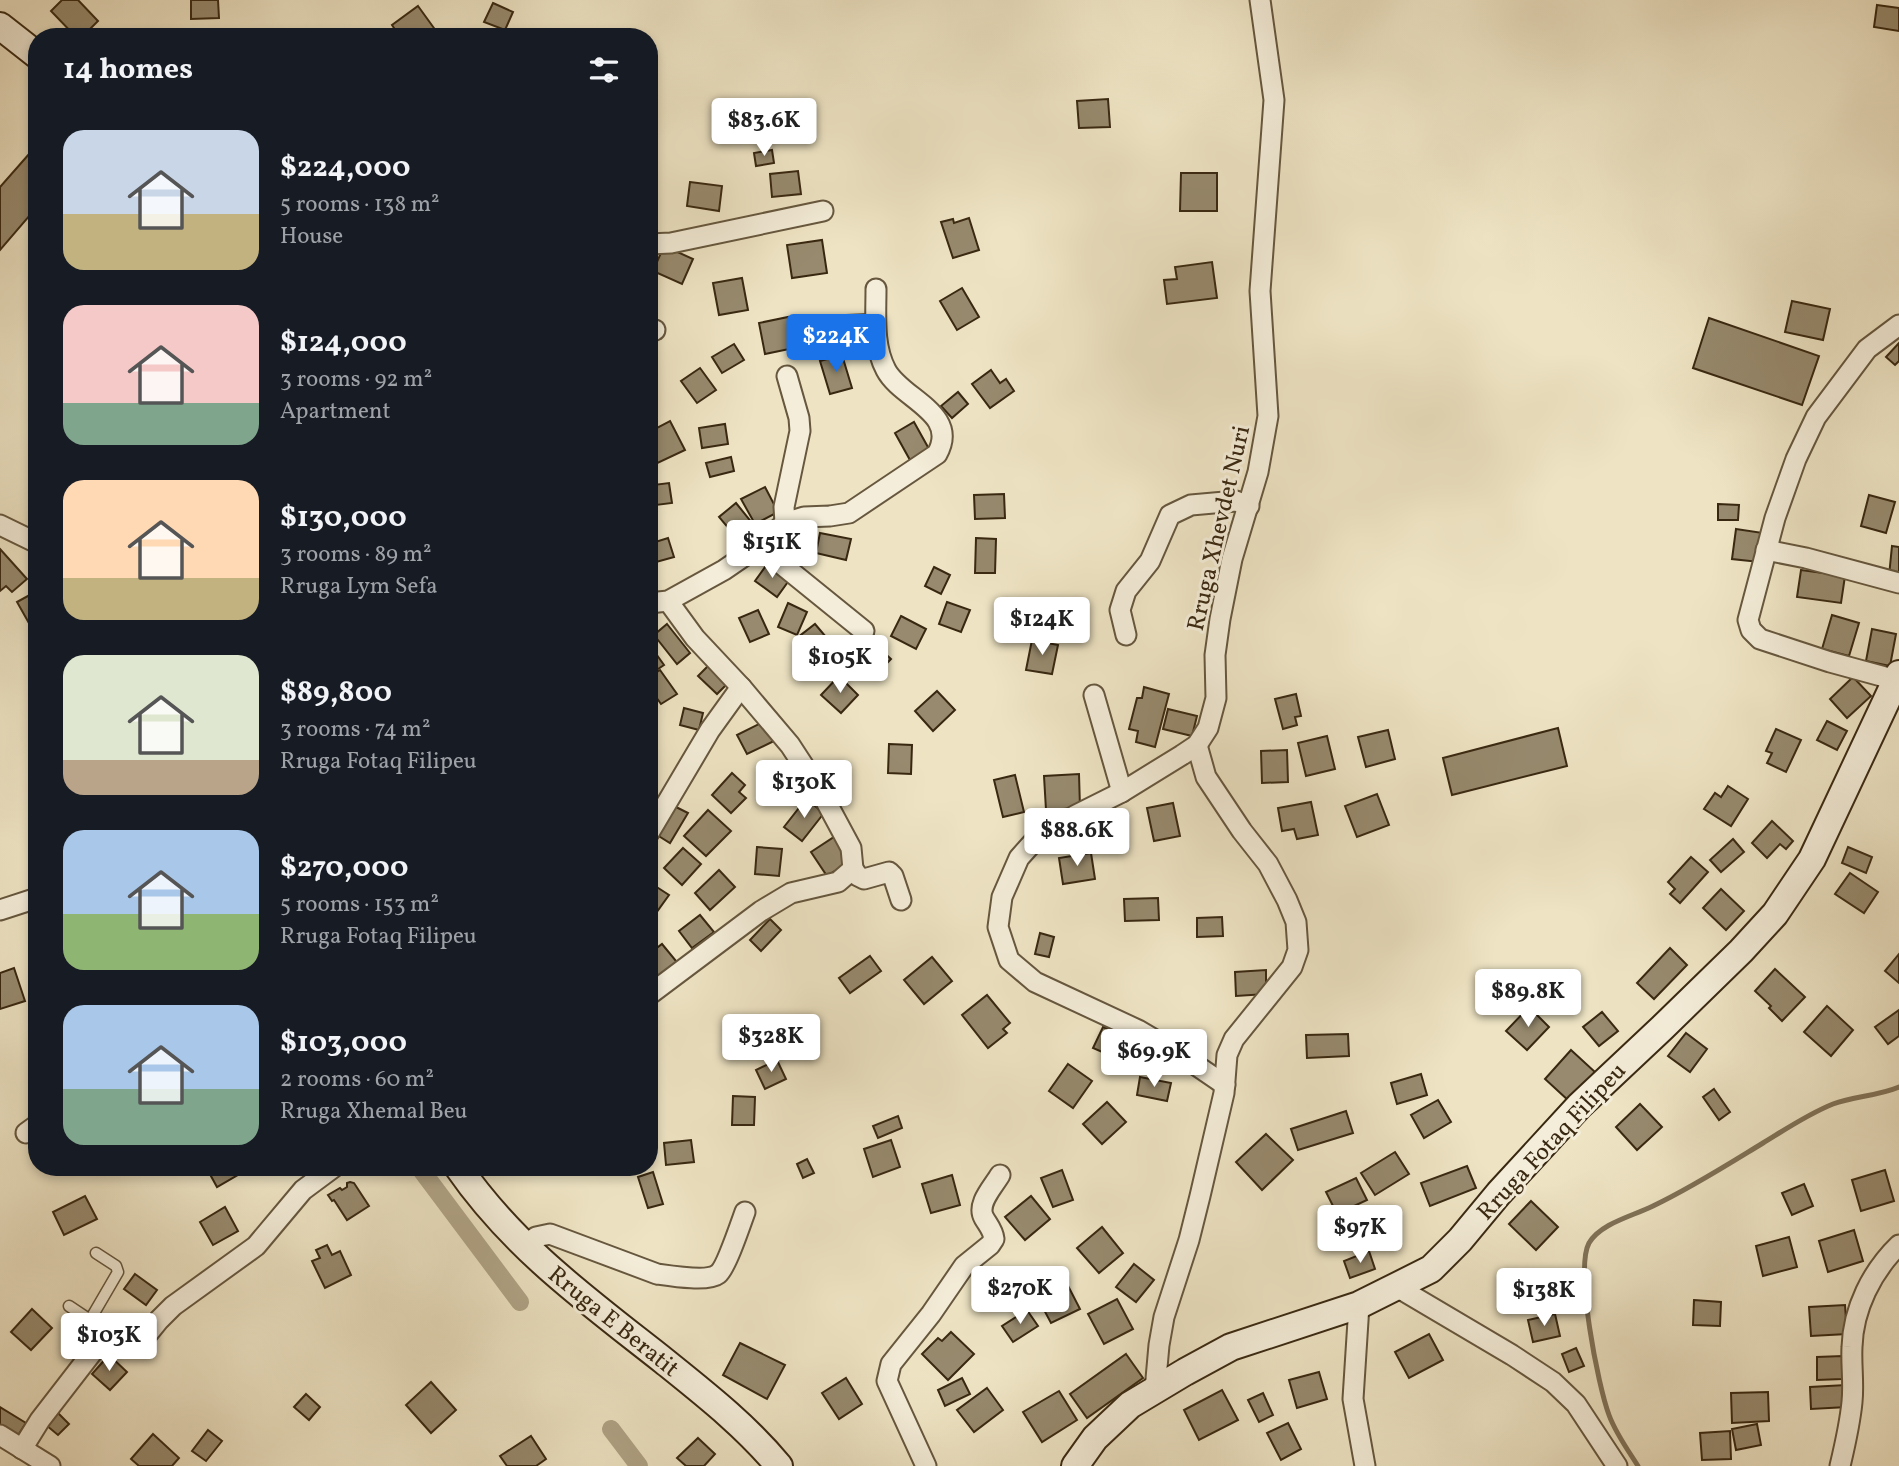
<!DOCTYPE html>
<meta charset="utf-8">
<style>
:root{--surface:#171b24;--page:#20242c;--text:#f1f3f6;--muted:#9ea1a6;--accent:#1a73e8}
body{margin:0;font-family:Vollkorn,serif;background:var(--page);color:var(--text);height:100vh;display:flex;flex-direction:column;font-size:26px;white-space:nowrap}
*{box-sizing:border-box;margin:0}
p{font-size:23px;color:var(--muted)}
.icon{flex:none;width:38px;height:38px;fill:none;stroke:currentColor;stroke-width:2;stroke-linecap:round;stroke-linejoin:round}
.map{position:relative;flex:1;overflow:hidden}
.sheet{position:absolute;left:28px;top:28px;width:630px;height:1148px;display:flex;flex-direction:column;background:var(--surface);border-radius:28px;box-shadow:0 4px 10px #0003}
.sheet>*{flex:none}
.price{position:absolute;translate:-50% -60px;padding:0 16px;border-radius:7px;background:#fff;color:#222;font-size:23px;line-height:46px;filter:drop-shadow(0 2px 4px #0008)}
.price::after{content:'';position:absolute;left:50%;top:42px;width:21px;height:16px;margin-left:-10px;background:inherit;clip-path:polygon(0 0,100% 0,50% 100%)}
.price.active{background:var(--accent);color:#fff}
ul{padding:0;list-style:none}
li{display:flex;align-items:center;gap:21px;height:175px;padding:0 35px}
li span{display:grid;place-items:center;flex:none;width:196px;height:140px;border-radius:21px;color:#555}
li>.icon{margin-inline-start:auto}
span .icon{width:84px;height:84px;fill:#fffc;stroke-width:1}
li b{font-size:30px}
h2{display:flex;justify-content:space-between;align-items:center;height:84px;padding:0 35px;font-size:30px}
.map>svg:first-child{display:block}
</style>
<div class="map">
<svg width="1899" height="1466" viewBox="0 0 1899 1466">
<rect width="100%" height="100%" fill="#eee4c4"/>
<filter id="stains"><feTurbulence type="fractalNoise" baseFrequency=".00286" numOctaves="4"/><feColorMatrix values="0 0 0 0 .2 0 0 0 0 .09 0 0 0 0 .02 0 0 0 .5 -.17"/></filter>
<radialGradient id="worn" r=".72"><stop offset=".6" stop-color="#630" stop-opacity="0"/><stop offset="1" stop-color="#630" stop-opacity=".3"/></radialGradient>
<g fill="none" stroke-linecap="round" stroke-linejoin="round">
<!-- stream -->
<path stroke="#807258" stroke-width="5" d="M1638,1466c-10,-16 -22,-32 -29,-51 -11,-29 -34,-146 -20,-172 12,-20 44,-27 64,-37 38,-18 74,-41 110,-63 23,-14 45,-29 70,-39 21,-8 45,-8 66,-17"/>
<!-- canal -->
<g stroke="#b0a487" stroke-width="18">
<polyline points="419,1167 520,1302"/>
<polyline points="611,1429 639,1466"/>
</g>
</g>
<!-- building -->
<g fill="#978a6e" stroke="#392811" stroke-width="2">
<polygon points="62,0 78,0 98,21 82,37 76,37 51,11"/>
<polygon points="191,0 218,0 219,18 191,19"/>
<polygon points="493,3 513,12 505,30 484,22"/>
<polygon points="1877,5 1899,8 1899,31 1874,27"/>
<polygon points="418,6 439,35 438,37 400,37 392,25"/>
<polygon points="1108,99 1110,127 1079,128 1077,101"/>
<polygon points="37,145 37,207 0,250 0,187"/>
<polygon points="772,150 774,163 756,166 754,153"/>
<polygon points="798,171 801,194 772,197 770,174"/>
<polygon points="1181,173 1217,173 1217,211 1180,211"/>
<polygon points="690,182 722,186 719,211 687,206"/>
<polygon points="969,218 979,250 953,258 941,222 953,219 954,223"/>
<polygon points="822,240 827,273 792,278 787,245"/>
<polygon points="664,246 693,259 682,284 653,271"/>
<polygon points="1212,262 1217,298 1167,304 1164,280 1177,279 1175,267"/>
<polygon points="742,278 748,310 719,315 713,283"/>
<polygon points="962,288 979,317 957,330 940,301"/>
<polygon points="1792,301 1830,309 1823,340 1785,332"/>
<polygon points="873,314 874,346 848,347 847,315"/>
<polygon points="788,317 794,348 765,354 759,323"/>
<polygon points="1709,318 1819,356 1802,405 1693,368"/>
<polygon points="1899,343 1899,361 1895,365 1886,357"/>
<polygon points="734,344 744,360 722,373 712,357"/>
<polygon points="842,355 852,388 830,394 820,361"/>
<polygon points="700,368 716,390 697,403 681,381"/>
<polygon points="991,370 1000,383 1006,379 1014,391 990,408 972,384"/>
<polygon points="958,392 968,404 952,418 941,406"/>
<polygon points="670,421 685,450 649,467 649,432"/>
<polygon points="914,422 929,449 910,460 895,433"/>
<polygon points="725,424 728,444 702,448 699,428"/>
<polygon points="731,457 734,471 710,477 706,463"/>
<polygon points="669,483 672,503 656,505 653,485"/>
<polygon points="765,487 778,512 755,524 741,499"/>
<polygon points="1004,494 1005,518 975,519 974,495"/>
<polygon points="1869,495 1895,502 1886,533 1861,526"/>
<polygon points="736,503 757,529 740,542 719,517"/>
<polygon points="1718,504 1739,505 1738,520 1718,520"/>
<polygon points="1736,529 1763,533 1759,562 1732,559"/>
<polygon points="820,533 851,539 846,560 816,553"/>
<polygon points="668,538 674,557 649,564 649,544"/>
<polygon points="976,538 996,539 995,573 975,573"/>
<polygon points="1892,546 1899,547 1899,577 1889,576"/>
<polygon points="0,549 27,579 12,592 6,586 0,591"/>
<polygon points="768,563 790,579 777,597 755,581"/>
<polygon points="934,567 950,575 941,594 925,586"/>
<polygon points="1801,570 1845,576 1841,603 1797,597"/>
<polygon points="37,591 37,630 34,632 17,602"/>
<polygon points="947,602 970,610 961,632 939,624"/>
<polygon points="788,603 807,612 797,635 778,627"/>
<polygon points="1006,607 1021,610 1016,629 1001,626"/>
<polygon points="758,610 769,634 750,642 739,618"/>
<polygon points="1832,615 1859,623 1849,656 1822,649"/>
<polygon points="901,616 926,629 916,649 891,636"/>
<polygon points="667,624 690,653 677,664 654,635"/>
<polygon points="815,624 832,644 814,658 797,638"/>
<polygon points="1872,629 1896,634 1890,666 1866,661"/>
<polygon points="1032,640 1058,645 1052,674 1026,670"/>
<polygon points="649,644 664,665 649,675"/>
<polygon points="879,648 891,659 872,679 860,669"/>
<polygon points="711,663 730,681 717,694 698,676"/>
<polygon points="660,670 677,694 661,704 649,687 649,677"/>
<polygon points="839,676 858,695 841,713 821,695"/>
<polygon points="1853,677 1871,696 1847,718 1830,699"/>
<polygon points="1144,687 1169,694 1155,747 1136,742 1138,731 1129,729 1137,698 1142,698"/>
<polygon points="937,691 955,710 933,731 915,711"/>
<polygon points="1296,694 1301,716 1295,717 1297,725 1283,729 1275,699"/>
<polygon points="684,708 703,713 699,730 680,725"/>
<polygon points="1168,709 1197,716 1192,736 1163,729"/>
<polygon points="765,721 774,741 747,754 737,735"/>
<polygon points="1827,721 1847,731 1837,750 1817,740"/>
<polygon points="1558,728 1567,766 1452,795 1443,758"/>
<polygon points="1776,729 1801,740 1786,772 1767,763 1772,753 1766,751"/>
<polygon points="1388,730 1395,759 1366,767 1358,737"/>
<polygon points="1327,736 1335,769 1306,776 1298,743"/>
<polygon points="889,744 912,745 911,774 888,773"/>
<polygon points="1287,750 1288,782 1262,783 1261,751"/>
<polygon points="732,773 745,785 739,792 746,798 731,813 712,795"/>
<polygon points="1079,774 1080,808 1046,810 1044,776"/>
<polygon points="1015,775 1024,812 1003,817 994,780"/>
<polygon points="1728,786 1748,799 1731,826 1704,809 1715,793 1721,797"/>
<polygon points="1377,794 1389,825 1357,837 1345,806"/>
<polygon points="806,799 824,813 802,841 784,827"/>
<polygon points="1311,802 1318,835 1297,839 1294,829 1282,831 1278,808"/>
<polygon points="1173,803 1180,836 1154,841 1147,808"/>
<polygon points="674,806 688,813 670,843 657,835"/>
<polygon points="708,810 731,831 706,856 684,836"/>
<polygon points="1772,821 1793,841 1786,849 1780,844 1767,858 1752,843"/>
<polygon points="834,837 850,861 827,876 811,852"/>
<polygon points="1733,839 1744,852 1721,872 1710,860"/>
<polygon points="757,847 782,849 779,876 755,874"/>
<polygon points="1848,847 1872,857 1866,873 1842,863"/>
<polygon points="683,848 701,864 682,885 664,868"/>
<polygon points="1091,853 1095,879 1063,884 1059,858"/>
<polygon points="1691,857 1708,872 1680,903 1670,894 1675,889 1668,882"/>
<polygon points="719,870 735,887 710,910 695,893"/>
<polygon points="1850,873 1878,892 1864,913 1835,894"/>
<polygon points="652,884 669,895 656,913 649,908 649,888"/>
<polygon points="1721,889 1744,911 1726,930 1703,908"/>
<polygon points="1158,898 1159,920 1125,921 1124,899"/>
<polygon points="700,915 714,932 692,948 679,931"/>
<polygon points="1222,917 1223,936 1197,937 1197,918"/>
<polygon points="770,919 781,930 761,951 750,940"/>
<polygon points="1040,933 1054,937 1049,957 1035,954"/>
<polygon points="662,944 681,967 654,988 649,982 649,954"/>
<polygon points="1670,948 1687,965 1654,999 1637,983"/>
<polygon points="1899,954 1899,983 1885,971"/>
<polygon points="870,956 881,971 850,993 839,978"/>
<polygon points="932,957 952,981 924,1004 904,980"/>
<polygon points="14,968 25,1001 0,1009 0,973"/>
<polygon points="1775,969 1805,997 1782,1021 1769,1008 1771,1006 1755,991"/>
<polygon points="1266,970 1266,994 1236,996 1235,972"/>
<polygon points="987,995 1010,1023 1003,1029 1007,1033 988,1048 962,1015"/>
<polygon points="1827,1006 1853,1030 1831,1056 1804,1032"/>
<polygon points="1529,1007 1549,1027 1527,1050 1506,1031"/>
<polygon points="1899,1010 1899,1036 1888,1044 1875,1027"/>
<polygon points="1602,1012 1618,1031 1599,1046 1583,1027"/>
<polygon points="1103,1027 1132,1040 1123,1061 1093,1048"/>
<polygon points="1686,1033 1707,1049 1690,1072 1668,1056"/>
<polygon points="1348,1034 1349,1056 1307,1058 1306,1035"/>
<polygon points="1571,1050 1595,1072 1569,1101 1545,1079"/>
<polygon points="777,1060 786,1079 765,1089 756,1070"/>
<polygon points="1068,1064 1092,1081 1073,1108 1049,1091"/>
<polygon points="1421,1074 1427,1095 1397,1104 1391,1083"/>
<polygon points="1140,1077 1171,1083 1167,1101 1137,1095"/>
<polygon points="1714,1089 1730,1112 1719,1120 1703,1097"/>
<polygon points="733,1096 755,1097 754,1125 732,1125"/>
<polygon points="1438,1100 1451,1122 1424,1138 1411,1115"/>
<polygon points="1107,1102 1126,1122 1102,1144 1083,1124"/>
<polygon points="1640,1104 1662,1127 1637,1150 1616,1127"/>
<polygon points="1346,1111 1353,1133 1298,1150 1291,1129"/>
<polygon points="898,1116 902,1128 878,1138 873,1126"/>
<polygon points="1266,1134 1293,1160 1262,1190 1236,1162"/>
<polygon points="691,1140 694,1162 666,1165 664,1143"/>
<polygon points="891,1140 900,1167 873,1177 864,1149"/>
<polygon points="1395,1152 1409,1174 1375,1195 1361,1173"/>
<polygon points="807,1159 814,1173 803,1178 797,1164"/>
<polygon points="1467,1166 1476,1188 1430,1206 1421,1183"/>
<polygon points="206,1167 247,1167 248,1169 217,1187"/>
<polygon points="1062,1170 1073,1200 1053,1207 1041,1178"/>
<polygon points="1885,1170 1894,1201 1861,1211 1852,1180"/>
<polygon points="653,1172 663,1204 648,1208 638,1177"/>
<polygon points="952,1175 960,1205 931,1213 922,1184"/>
<polygon points="1356,1178 1367,1200 1337,1214 1326,1192"/>
<polygon points="350,1182 354,1183 369,1206 347,1220 334,1200 332,1201 328,1195 340,1188 342,1190 347,1187 347,1183"/>
<polygon points="1804,1184 1813,1206 1792,1215 1782,1193"/>
<polygon points="85,1196 97,1219 64,1235 53,1212"/>
<polygon points="1031,1196 1050,1219 1025,1240 1005,1217"/>
<polygon points="1531,1201 1558,1227 1536,1250 1509,1224"/>
<polygon points="225,1207 238,1231 213,1245 200,1222"/>
<polygon points="1102,1227 1123,1253 1099,1273 1077,1248"/>
<polygon points="1854,1230 1863,1261 1828,1272 1819,1241"/>
<polygon points="1789,1237 1797,1267 1763,1276 1756,1246"/>
<polygon points="327,1245 332,1255 340,1251 351,1275 325,1288 312,1261 320,1258 316,1250"/>
<polygon points="1369,1251 1375,1269 1350,1278 1344,1261"/>
<polygon points="1134,1264 1154,1280 1136,1302 1116,1287"/>
<polygon points="135,1274 157,1290 146,1305 124,1289"/>
<polygon points="1064,1278 1080,1309 1051,1323 1035,1293"/>
<polygon points="1117,1299 1133,1329 1104,1344 1088,1314"/>
<polygon points="1694,1300 1721,1302 1720,1326 1693,1325"/>
<polygon points="1845,1305 1847,1334 1811,1336 1809,1307"/>
<polygon points="32,1309 52,1328 31,1350 11,1332"/>
<polygon points="1027,1310 1038,1326 1013,1342 1002,1326"/>
<polygon points="1555,1314 1560,1336 1533,1342 1528,1320"/>
<polygon points="951,1332 974,1354 948,1380 922,1354 938,1338 942,1341"/>
<polygon points="1429,1334 1443,1360 1409,1378 1395,1352"/>
<polygon points="740,1343 785,1365 767,1399 723,1375"/>
<polygon points="1576,1348 1584,1366 1569,1372 1562,1354"/>
<polygon points="1126,1354 1143,1378 1087,1418 1070,1394"/>
<polygon points="109,1355 127,1372 110,1390 92,1374"/>
<polygon points="1842,1356 1842,1379 1817,1380 1817,1357"/>
<polygon points="1319,1372 1327,1399 1297,1408 1289,1380"/>
<polygon points="846,1378 862,1404 839,1419 822,1393"/>
<polygon points="962,1378 970,1394 945,1406 938,1390"/>
<polygon points="431,1382 456,1410 431,1433 406,1405"/>
<polygon points="1846,1385 1847,1407 1811,1409 1810,1387"/>
<polygon points="987,1388 1003,1410 974,1432 957,1410"/>
<polygon points="1222,1390 1238,1420 1199,1440 1184,1410"/>
<polygon points="1059,1391 1077,1420 1042,1442 1023,1412"/>
<polygon points="1768,1392 1769,1421 1732,1423 1731,1393"/>
<polygon points="1263,1393 1273,1415 1259,1422 1248,1400"/>
<polygon points="306,1394 320,1407 309,1420 294,1407"/>
<polygon points="0,1407 26,1423 17,1437 0,1426"/>
<polygon points="58,1413 69,1424 58,1435 46,1425"/>
<polygon points="1288,1423 1301,1449 1281,1460 1267,1433"/>
<polygon points="1757,1424 1761,1445 1736,1450 1732,1429"/>
<polygon points="208,1430 222,1441 206,1461 192,1451"/>
<polygon points="1730,1431 1731,1459 1702,1460 1700,1433"/>
<polygon points="153,1434 179,1458 172,1466 139,1466 131,1459"/>
<polygon points="531,1436 546,1459 536,1466 507,1466 500,1456"/>
<polygon points="698,1438 715,1454 704,1466 686,1466 677,1458"/>
</g>
<g fill="none" stroke-linecap="round" stroke-linejoin="round">
<!-- lane casing -->
<g stroke="#66573e" stroke-width="13">
<g id="lane">
<polyline points="69,1306 108,1332"/>
<polyline points="90,1320 118,1272 116,1266 96,1253"/>
</g>
</g>
<!-- street casing -->
<g stroke="#66573e" stroke-width="23">
<g id="street">
<polyline points="649,244 671,243 823,211"/>
<polyline points="649,333 655,330"/>
<polyline points="785,523 784,507 800,431 799,418 787,376"/>
<polyline points="0,525 37,543"/>
<polyline points="759,546 864,631"/>
<polyline points="1766,550 1806,558 1899,583"/>
<polyline points="668,601 695,638 741,687 790,745 822,794 851,848 853,869"/>
<path d="M649,603l19,-2 56,-31 35,-24 26,-23 19,-6 26,-1 19,-3 88,-59c23,-41 -36,-55 -51,-84 -13,-24 -10,-54 -10,-81"/>
<polyline points="1126,635 1120,610 1126,591 1150,561 1170,515 1191,505 1236,501 1249,506"/>
<polyline points="1896,680 1830,662 1760,639 1751,630 1748,620 1775,518 1796,459 1816,417 1867,349 1899,325"/>
<polyline points="1094,695 1122,792"/>
<polyline points="649,833 710,730 741,687"/>
<polyline points="853,869 858,876 864,879 889,872 893,876 901,900"/>
<polyline points="0,910 37,898"/>
<polyline points="649,995 761,911 791,893 838,882 853,869"/>
<polyline points="1225,1085 1187,1059 1138,1030 1035,982 1009,960 998,927 1002,897 1019,858 1036,839 1076,815 1122,792 1182,755 1197,745 1208,728 1216,698 1215,655 1220,619 1232,559 1258,472 1268,416 1260,291 1274,100 1260,0"/>
<polyline points="26,1133 37,1125"/>
<path d="M524,1246l12,-9 14,-3 107,40c14,2 51,8 61,0 8,-6 23,-51 27,-62"/>
<polyline points="1397,1287 1512,1355 1553,1382 1576,1404 1617,1466"/>
<polyline points="1359,1305 1353,1399 1365,1466"/>
<polyline points="1155,1390 1159,1345 1164,1317 1189,1240 1200,1196 1224,1093 1227,1055 1234,1039 1292,967 1298,950 1296,922 1287,900 1268,864 1242,831 1206,777 1197,745"/>
<polyline points="0,1435 50,1466"/>
<polyline points="22,1449 40,1420 108,1332 130,1347 137,1347 159,1320 173,1306 256,1246 303,1190 334,1167"/>
<path d="M926,1466l-39,-85 4,-17 40,-50 33,-48 26,-21 4,-6c-1,-9 -6,-14 -10,-21 -8,-14 9,-31 16,-43"/>
<path d="M1840,1466c5,-21 10,-43 12,-64 2,-19 -1,-37 0,-55 1,-38 20,-76 47,-102"/>
</g>
</g>
<!-- secondary casing -->
<g stroke="#392811" stroke-width="30">
<g id="secondary">
<polyline points="0,26 37,55"/>
<path d="M458,1167c56,81 130,134 206,194 41,33 82,65 115,105"/>
<polyline points="1075,1466 1095,1438 1130,1405 1185,1372 1231,1347 1359,1305 1431,1269 1460,1240 1499,1193 1579,1106 1662,1028 1741,951 1775,914 1812,859 1899,674"/>
</g>
</g>
<!-- lane -->
<use href="#lane" stroke="#f4edd9" stroke-width="10"/>
<!-- street -->
<use href="#street" stroke="#f4edd9" stroke-width="19"/>
<!-- secondary -->
<use href="#secondary" stroke="#f4edd9" stroke-width="26"/>
</g>
<g text-anchor="middle" stroke-width="6" stroke-linejoin="round" paint-order="stroke">
<!-- street labels -->
<g font-size="24" fill="#392811" stroke="#f4edd9">
<text transform="translate(1218 528) rotate(-77)" y="8">Rruga Xhevdet Nuri</text>
<text transform="translate(1551 1141) rotate(-47)" y="8">Rruga Fotaq Filipeu</text>
<text transform="translate(614 1321) rotate(39)" y="8">Rruga E Beratit</text>
</g>
</g>
<rect width="100%" height="100%" filter="url(#stains)"/>
<rect width="100%" height="100%" fill="url(#worn)"/>
</svg>
<b class="price" style="left:764px;top:158px">$83.6K</b>
<b class="price active" style="left:836px;top:374px">$224K</b>
<b class="price" style="left:772px;top:580px">$151K</b>
<b class="price" style="left:1042px;top:657px">$124K</b>
<b class="price" style="left:840px;top:695px">$105K</b>
<b class="price" style="left:804px;top:820px">$130K</b>
<b class="price" style="left:1077px;top:868px">$88.6K</b>
<b class="price" style="left:1528px;top:1029px">$89.8K</b>
<b class="price" style="left:771px;top:1074px">$328K</b>
<b class="price" style="left:1154px;top:1089px">$69.9K</b>
<b class="price" style="left:1360px;top:1265px">$97K</b>
<b class="price" style="left:1020px;top:1326px">$270K</b>
<b class="price" style="left:1544px;top:1328px">$138K</b>
<b class="price" style="left:109px;top:1373px">$103K</b>
<section class="sheet">
<h2>14 homes<svg class="icon" aria-label="filters" viewBox="0 0 24 24"><path d="M4 7h16M4 17h16"/><circle cx="9" cy="7" r="2"/><circle cx="15" cy="17" r="2"/></svg></h2>
<ul>
<li><span style="background:linear-gradient(#c9d6e8 60%,#c2b280 0)"><svg class="icon" aria-label="home" viewBox="0 0 24 24"><path d="M3 11l9-7 9 7M6 9v11h12V9"/></svg></span><div><b>$224,000</b><p>5 rooms · 138 m²</p><p>House</p></div></li>
<li><span style="background:linear-gradient(#f6c9c9 70%,#7fa58c 0)"><svg class="icon" aria-label="home" viewBox="0 0 24 24"><path d="M3 11l9-7 9 7M6 9v11h12V9"/></svg></span><div><b>$124,000</b><p>3 rooms · 92 m²</p><p>Apartment</p></div></li>
<li><span style="background:linear-gradient(#ffd9b3 70%,#c2b280 0)"><svg class="icon" aria-label="home" viewBox="0 0 24 24"><path d="M3 11l9-7 9 7M6 9v11h12V9"/></svg></span><div><b>$130,000</b><p>3 rooms · 89 m²</p><p>Rruga Lym Sefa</p></div></li>
<li><span style="background:linear-gradient(#dfe7d0 75%,#b9a48a 0)"><svg class="icon" aria-label="home" viewBox="0 0 24 24"><path d="M3 11l9-7 9 7M6 9v11h12V9"/></svg></span><div><b>$89,800</b><p>3 rooms · 74 m²</p><p>Rruga Fotaq Filipeu</p></div></li>
<li><span style="background:linear-gradient(#a9c7e8 60%,#8fb573 0)"><svg class="icon" aria-label="home" viewBox="0 0 24 24"><path d="M3 11l9-7 9 7M6 9v11h12V9"/></svg></span><div><b>$270,000</b><p>5 rooms · 153 m²</p><p>Rruga Fotaq Filipeu</p></div></li>
<li><span style="background:linear-gradient(#a9c7e8 60%,#7fa58c 0)"><svg class="icon" aria-label="home" viewBox="0 0 24 24"><path d="M3 11l9-7 9 7M6 9v11h12V9"/></svg></span><div><b>$103,000</b><p>2 rooms · 60 m²</p><p>Rruga Xhemal Beu</p></div></li>
</ul>
</section>
</div>
